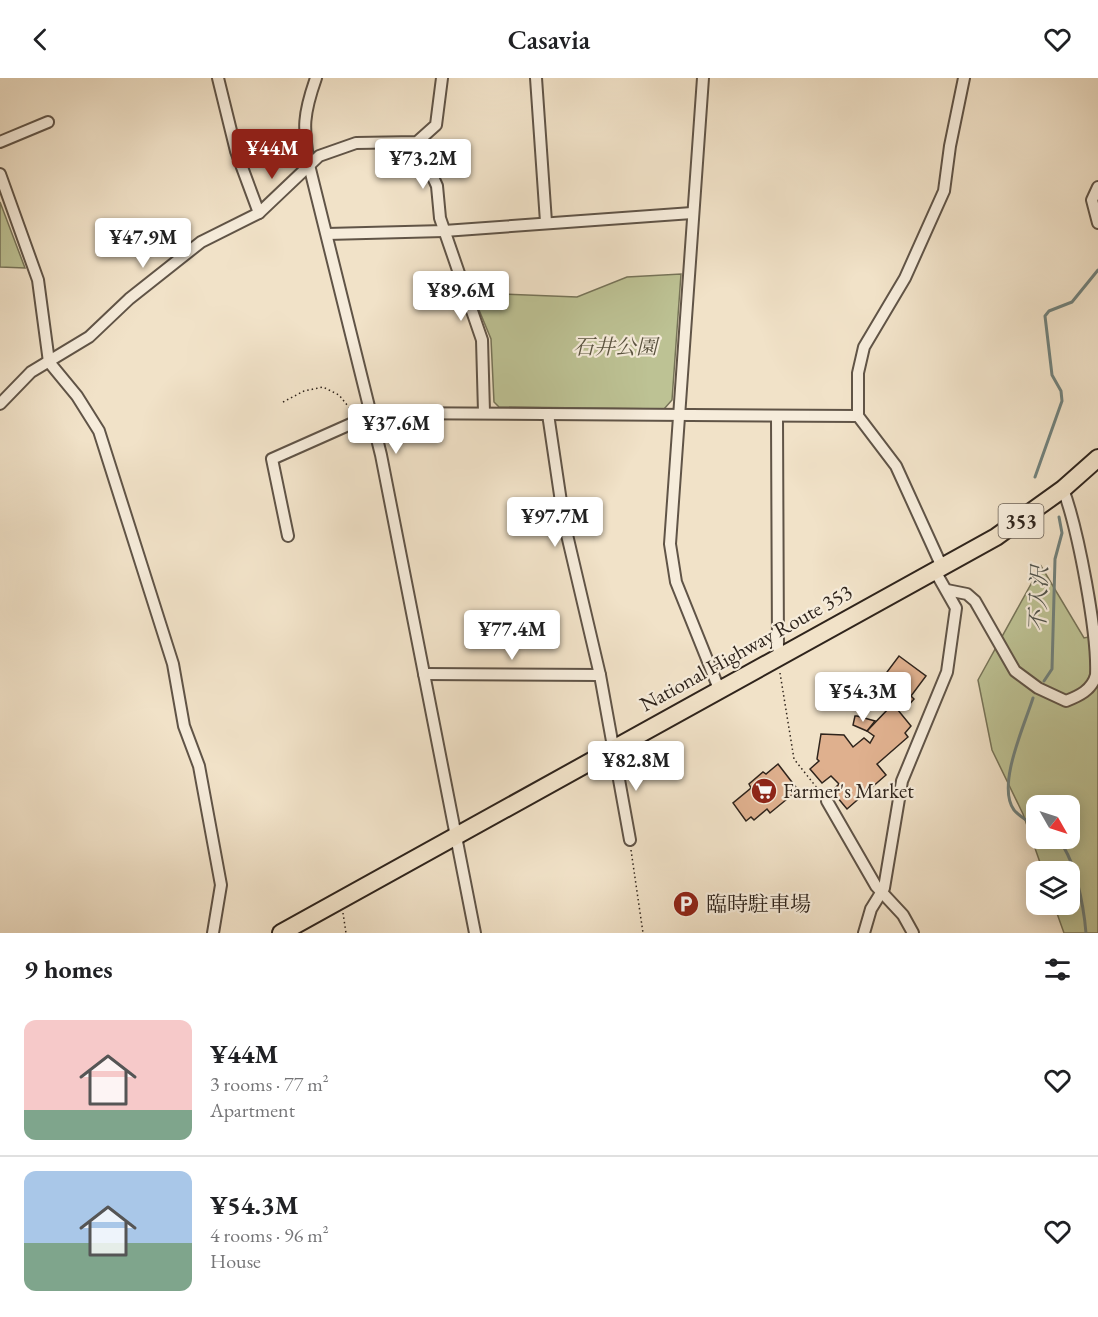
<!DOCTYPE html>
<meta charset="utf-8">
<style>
:root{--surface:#fff;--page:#f6f6f6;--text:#202124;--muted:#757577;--line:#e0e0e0;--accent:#8f2418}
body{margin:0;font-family:"EB Garamond","Noto Serif JP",serif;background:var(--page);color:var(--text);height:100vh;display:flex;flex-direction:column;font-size:22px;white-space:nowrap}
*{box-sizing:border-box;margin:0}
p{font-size:20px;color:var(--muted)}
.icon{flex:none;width:33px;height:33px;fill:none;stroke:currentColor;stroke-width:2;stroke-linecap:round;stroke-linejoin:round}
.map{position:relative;height:855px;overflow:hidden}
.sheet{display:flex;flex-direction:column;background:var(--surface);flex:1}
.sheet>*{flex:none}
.needle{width:39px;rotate:129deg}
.buttons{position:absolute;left:1026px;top:717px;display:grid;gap:12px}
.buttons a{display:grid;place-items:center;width:54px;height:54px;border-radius:12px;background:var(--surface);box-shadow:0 3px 15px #0003;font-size:30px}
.price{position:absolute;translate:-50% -51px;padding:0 14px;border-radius:6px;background:#fff;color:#222;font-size:20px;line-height:39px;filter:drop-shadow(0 2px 3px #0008)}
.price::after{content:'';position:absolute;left:50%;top:36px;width:18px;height:14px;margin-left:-9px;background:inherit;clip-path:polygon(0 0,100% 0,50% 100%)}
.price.selected{background:var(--accent);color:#fff}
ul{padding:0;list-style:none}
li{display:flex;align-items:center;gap:18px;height:150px;padding:0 24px}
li+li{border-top:2px solid var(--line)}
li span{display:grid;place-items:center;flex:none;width:168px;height:120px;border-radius:12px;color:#555}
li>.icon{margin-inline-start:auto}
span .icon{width:72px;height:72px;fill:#fffc;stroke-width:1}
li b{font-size:26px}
h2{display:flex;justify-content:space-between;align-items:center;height:72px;padding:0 24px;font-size:26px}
header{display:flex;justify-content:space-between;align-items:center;height:78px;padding:0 24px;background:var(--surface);font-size:27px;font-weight:600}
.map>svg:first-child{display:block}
</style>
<header><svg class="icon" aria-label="back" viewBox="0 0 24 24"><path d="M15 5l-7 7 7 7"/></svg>Casavia<svg class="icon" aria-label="heart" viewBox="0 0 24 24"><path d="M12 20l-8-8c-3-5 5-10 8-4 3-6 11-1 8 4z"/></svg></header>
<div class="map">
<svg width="1098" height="855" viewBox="0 0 1098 855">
<rect width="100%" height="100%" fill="#f1e2c8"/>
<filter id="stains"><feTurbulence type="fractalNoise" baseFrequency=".00333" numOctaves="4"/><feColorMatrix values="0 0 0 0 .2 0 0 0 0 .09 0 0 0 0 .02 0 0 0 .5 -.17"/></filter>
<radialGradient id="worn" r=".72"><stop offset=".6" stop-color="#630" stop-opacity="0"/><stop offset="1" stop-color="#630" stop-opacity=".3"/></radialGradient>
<!-- green -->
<g fill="#bdc294" stroke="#767358" stroke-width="1.5" fill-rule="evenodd">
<polygon points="0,124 25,190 0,189"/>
<polygon points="681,196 672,322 664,331 499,329 494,324 491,261 472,215 577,219 627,199"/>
<path d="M1041,488l43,72 14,-3v298h-34l-10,-28 16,-1v-32l-27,-1 -20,-57 -31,-64 -14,-70zM1036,728h34v32h-34z"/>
</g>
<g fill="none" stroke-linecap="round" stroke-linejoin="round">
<!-- stream -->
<g stroke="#70807b" stroke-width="3">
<polyline points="1035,399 1062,323 1061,313 1052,297 1045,238 1049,233 1072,224 1098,192"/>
<polyline points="1044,603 1052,591 1055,481 1062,455 1059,439"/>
<path d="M1033,620c-8,26 -37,88 -19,112 5,6 15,12 22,16"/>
<path d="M1056,760c19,16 28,71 30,95"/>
</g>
</g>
<!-- building -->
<g fill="#dfb08e" stroke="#2f241c" stroke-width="1.5">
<polygon points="899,578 926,598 911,618 914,621 907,629 904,627 900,632 895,628 900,622 878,606"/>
<polygon points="893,626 911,648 905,655 908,659 877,686 886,697 847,731 832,713 839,706 831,698 822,705 810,691 819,683 817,681 821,656 844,657 853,669 864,660 870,665 874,658 867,653"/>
<polygon points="855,638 857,638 875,643 867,653 853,647"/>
<polygon points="778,686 798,712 770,735 767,731 754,742 751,739 746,743 733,725 751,710 749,706 763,694 766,696"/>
</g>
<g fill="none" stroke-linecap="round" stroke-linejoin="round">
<!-- minor casing -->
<g stroke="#605447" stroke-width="14">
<g id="minor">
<polyline points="218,0 236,73 259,135"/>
<path d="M316,0c-13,37 -13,49 -7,87l72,290 94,478"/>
<polyline points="536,0 546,144"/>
<polyline points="703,0 670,466 676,504 719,611"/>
<polyline points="0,64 48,44"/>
<polyline points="417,64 437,108 440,140 482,262 484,334"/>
<polyline points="0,96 38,202 49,284 77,318 99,353 173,586 184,648 199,688 221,807 213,855"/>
<polyline points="1098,109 1092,122 1098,145"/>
<polyline points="327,156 444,153 692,135"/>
<polyline points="0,326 31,294 89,259 129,221 201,164 259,135 319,78 356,65 417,64 436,47 442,0"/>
<polyline points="372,335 858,338"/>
<polyline points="548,336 564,444 600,597 630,762"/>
<polyline points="777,340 778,570 780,577"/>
<polyline points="288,458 272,381 353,345 373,341"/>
<polyline points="942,489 896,388 858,338 858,295 864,269 905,200 944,113 950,68 964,0"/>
<path d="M947,512l20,4 8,7 40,70 23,17 28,13c13,-5 26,-11 30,-26 2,-41 -18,-146 -33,-186"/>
<polyline points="424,596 600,597"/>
<polyline points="827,723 876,808 903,837 913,855"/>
<polyline points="864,855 871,831 884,810 902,703 947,594 956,530 935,493"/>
</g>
</g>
<!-- highway casing -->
<g stroke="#2f241c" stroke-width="20">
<polyline id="highway" points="281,855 996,459 1063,411 1098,380"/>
</g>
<!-- path -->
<g stroke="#2f241c" stroke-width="1.5" stroke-dasharray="1.5 3" stroke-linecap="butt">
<polyline points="283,324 304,313 323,309 339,317 352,333"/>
<polyline points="780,595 794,681 821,715"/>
<polyline points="631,772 643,855"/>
<polyline points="343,835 346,855"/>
</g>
<!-- minor -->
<use href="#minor" stroke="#f6ecdb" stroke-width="10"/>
<!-- highway -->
<use href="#highway" stroke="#f1e2c8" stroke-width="16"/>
</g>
<!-- icons -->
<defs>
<g id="supermarket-disc" transform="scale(1.35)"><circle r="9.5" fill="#8f2418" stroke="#f6ecdb"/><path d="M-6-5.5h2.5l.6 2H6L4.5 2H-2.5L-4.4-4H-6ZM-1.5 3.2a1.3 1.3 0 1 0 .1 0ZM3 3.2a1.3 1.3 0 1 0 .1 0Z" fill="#fff"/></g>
<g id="parking-disc" transform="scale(1.35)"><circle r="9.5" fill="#8f2418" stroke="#f6ecdb"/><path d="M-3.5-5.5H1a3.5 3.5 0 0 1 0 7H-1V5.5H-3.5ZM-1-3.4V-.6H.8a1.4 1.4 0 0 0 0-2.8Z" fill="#fff"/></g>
</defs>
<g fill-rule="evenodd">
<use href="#supermarket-disc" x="764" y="713"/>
<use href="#parking-disc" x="686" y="826"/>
</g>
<g text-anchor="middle" stroke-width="4.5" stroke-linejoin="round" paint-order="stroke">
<!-- shield labels -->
<rect fill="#f6ecdb" stroke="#6b6055" stroke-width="1.5" x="998.5" y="426" width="45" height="34" rx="4.5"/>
<g font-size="20" font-weight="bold" fill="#2f241c">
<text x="1021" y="450">353</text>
</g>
<!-- park labels -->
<g font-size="21" font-style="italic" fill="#5a5340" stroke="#f6ecdb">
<text x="615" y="276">石井公園</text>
</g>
<!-- street labels -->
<g font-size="21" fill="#2f241c" stroke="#f6ecdb">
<text transform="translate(746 570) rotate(-29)" y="7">National Highway Route 353</text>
</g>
<!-- poi labels -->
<g font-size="21" fill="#2f241c" stroke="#f6ecdb" text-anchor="start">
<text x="783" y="720">Farmer's Market</text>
<text x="706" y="833">臨時駐車場</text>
</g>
<!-- water labels -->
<g font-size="22" font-style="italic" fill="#4f524b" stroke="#f6ecdb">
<text transform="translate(1038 521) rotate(-88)" y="8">不入沢</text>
</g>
</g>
<rect width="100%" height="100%" filter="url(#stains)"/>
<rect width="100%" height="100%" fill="url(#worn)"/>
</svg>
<div class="buttons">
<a><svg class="needle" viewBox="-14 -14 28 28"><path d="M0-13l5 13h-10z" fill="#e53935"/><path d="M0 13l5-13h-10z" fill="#757577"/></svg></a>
<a><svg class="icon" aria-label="layers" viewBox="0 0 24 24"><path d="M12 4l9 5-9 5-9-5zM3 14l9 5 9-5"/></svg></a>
</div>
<b class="price selected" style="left:272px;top:102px">¥44M</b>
<b class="price" style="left:423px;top:112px">¥73.2M</b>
<b class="price" style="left:143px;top:191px">¥47.9M</b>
<b class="price" style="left:461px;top:244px">¥89.6M</b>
<b class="price" style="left:396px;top:377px">¥37.6M</b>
<b class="price" style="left:555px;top:470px">¥97.7M</b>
<b class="price" style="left:512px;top:583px">¥77.4M</b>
<b class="price" style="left:863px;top:645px">¥54.3M</b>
<b class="price" style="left:636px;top:714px">¥82.8M</b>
</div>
<section class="sheet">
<h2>9 homes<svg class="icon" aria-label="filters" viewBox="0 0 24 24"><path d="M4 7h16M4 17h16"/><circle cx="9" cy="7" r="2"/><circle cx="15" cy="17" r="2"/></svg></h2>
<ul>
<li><span style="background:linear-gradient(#f6c9c9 75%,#7fa58c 0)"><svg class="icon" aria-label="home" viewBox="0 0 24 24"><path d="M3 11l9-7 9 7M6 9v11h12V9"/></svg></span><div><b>¥44M</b><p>3 rooms · 77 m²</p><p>Apartment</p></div><svg class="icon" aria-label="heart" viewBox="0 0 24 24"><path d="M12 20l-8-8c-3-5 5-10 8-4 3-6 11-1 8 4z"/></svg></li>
<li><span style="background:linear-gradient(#a9c7e8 60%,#7fa58c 0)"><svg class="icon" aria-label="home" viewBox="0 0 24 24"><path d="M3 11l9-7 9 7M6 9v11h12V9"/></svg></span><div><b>¥54.3M</b><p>4 rooms · 96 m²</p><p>House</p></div><svg class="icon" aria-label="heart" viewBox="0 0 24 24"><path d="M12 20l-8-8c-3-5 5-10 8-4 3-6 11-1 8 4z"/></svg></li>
</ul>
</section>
